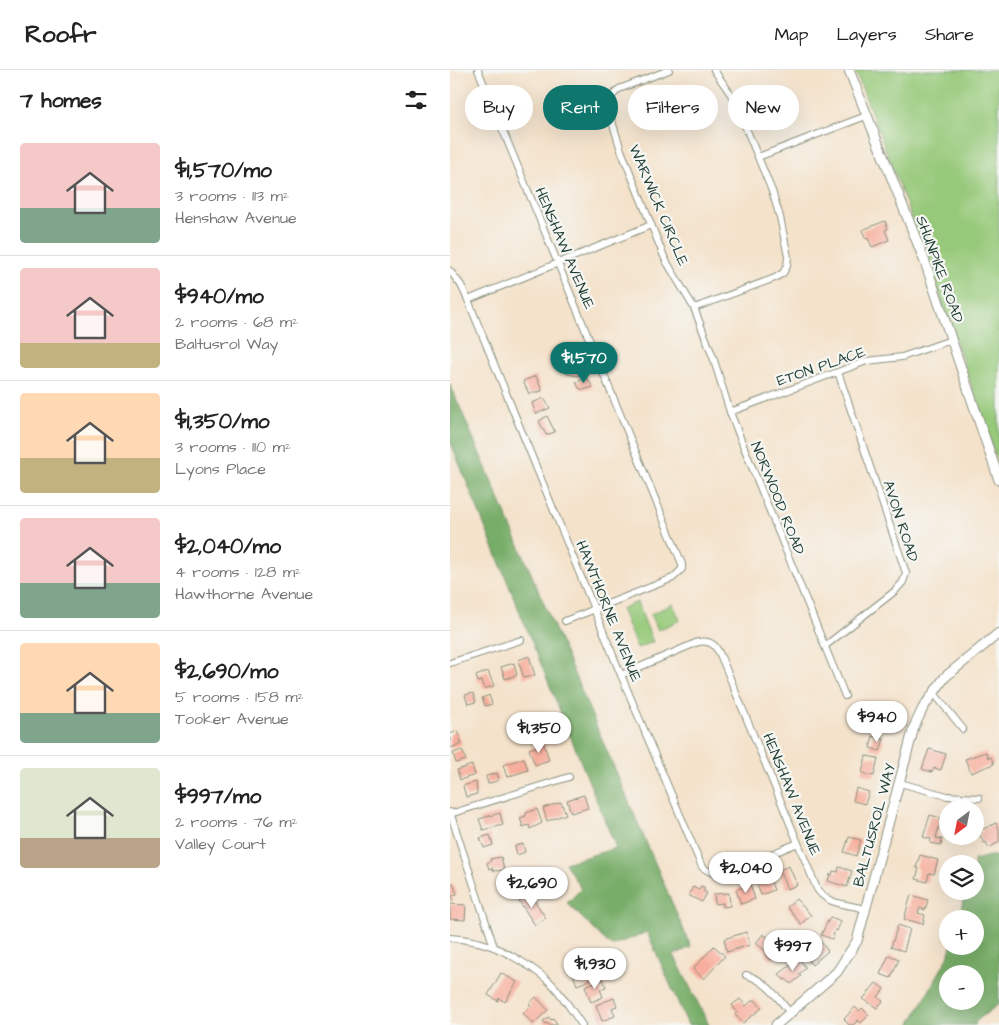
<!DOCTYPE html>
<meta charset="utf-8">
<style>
:root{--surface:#fff;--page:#f2f2f2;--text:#222;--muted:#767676;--line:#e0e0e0;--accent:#0f766e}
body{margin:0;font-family:"Architects Daughter",sans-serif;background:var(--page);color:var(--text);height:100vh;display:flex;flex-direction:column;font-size:19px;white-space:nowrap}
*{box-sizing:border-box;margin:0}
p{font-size:16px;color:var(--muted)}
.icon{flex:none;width:28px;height:28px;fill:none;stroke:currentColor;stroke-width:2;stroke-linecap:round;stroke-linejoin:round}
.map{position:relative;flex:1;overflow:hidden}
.side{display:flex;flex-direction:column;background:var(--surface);width:450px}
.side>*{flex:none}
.hud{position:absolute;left:15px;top:15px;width:459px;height:45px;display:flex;gap:10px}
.needle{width:32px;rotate:212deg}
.controls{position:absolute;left:489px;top:730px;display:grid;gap:10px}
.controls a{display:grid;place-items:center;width:45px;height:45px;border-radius:50%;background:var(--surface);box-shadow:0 5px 20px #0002;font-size:25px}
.price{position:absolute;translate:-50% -42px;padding:0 11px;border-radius:18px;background:#fff;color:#222;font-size:16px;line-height:32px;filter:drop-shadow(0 1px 2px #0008)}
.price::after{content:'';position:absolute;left:50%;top:30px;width:15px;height:11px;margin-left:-8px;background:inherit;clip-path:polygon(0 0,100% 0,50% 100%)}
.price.active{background:var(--accent);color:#fff}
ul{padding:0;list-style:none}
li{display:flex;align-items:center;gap:15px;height:125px;padding:0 20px}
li+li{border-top:1px solid var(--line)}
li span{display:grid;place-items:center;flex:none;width:140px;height:100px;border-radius:5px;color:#555}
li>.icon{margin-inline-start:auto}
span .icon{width:60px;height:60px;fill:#fffc;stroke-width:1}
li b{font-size:21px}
h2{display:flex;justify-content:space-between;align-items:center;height:60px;padding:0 20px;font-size:21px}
.chip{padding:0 18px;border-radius:22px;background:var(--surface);box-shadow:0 5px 20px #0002;font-size:18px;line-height:45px}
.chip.active{background:var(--accent);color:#fff}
header{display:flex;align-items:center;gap:30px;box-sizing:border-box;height:70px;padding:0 25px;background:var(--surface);border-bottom:1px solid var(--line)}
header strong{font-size:24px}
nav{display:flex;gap:28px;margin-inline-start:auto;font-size:18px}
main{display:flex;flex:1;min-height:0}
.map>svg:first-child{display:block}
</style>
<header>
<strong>Roofr</strong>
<nav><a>Map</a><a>Layers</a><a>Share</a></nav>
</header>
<main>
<section class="side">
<h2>7 homes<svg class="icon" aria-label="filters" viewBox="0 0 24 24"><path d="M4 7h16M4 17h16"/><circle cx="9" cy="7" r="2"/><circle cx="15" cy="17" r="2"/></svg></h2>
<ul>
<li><span style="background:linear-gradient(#f6c9c9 65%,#7fa58c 0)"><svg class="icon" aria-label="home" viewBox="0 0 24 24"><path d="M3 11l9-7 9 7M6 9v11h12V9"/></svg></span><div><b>$1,570/mo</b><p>3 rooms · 113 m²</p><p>Henshaw Avenue</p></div></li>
<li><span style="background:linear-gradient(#f6c9c9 75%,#c2b280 0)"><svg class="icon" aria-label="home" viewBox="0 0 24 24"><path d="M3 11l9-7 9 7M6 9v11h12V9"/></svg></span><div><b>$940/mo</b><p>2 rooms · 68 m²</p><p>Baltusrol Way</p></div></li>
<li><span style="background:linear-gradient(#ffd9b3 65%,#c2b280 0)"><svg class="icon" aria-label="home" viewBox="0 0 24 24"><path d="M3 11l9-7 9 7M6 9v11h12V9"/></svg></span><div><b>$1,350/mo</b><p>3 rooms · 110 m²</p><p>Lyons Place</p></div></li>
<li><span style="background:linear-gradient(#f6c9c9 65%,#7fa58c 0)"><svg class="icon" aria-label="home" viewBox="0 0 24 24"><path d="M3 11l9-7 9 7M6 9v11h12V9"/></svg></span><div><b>$2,040/mo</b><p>4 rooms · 128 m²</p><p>Hawthorne Avenue</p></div></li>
<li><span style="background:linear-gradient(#ffd9b3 70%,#7fa58c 0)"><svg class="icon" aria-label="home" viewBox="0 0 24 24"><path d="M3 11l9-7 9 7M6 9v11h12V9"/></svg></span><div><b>$2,690/mo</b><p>5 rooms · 158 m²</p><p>Tooker Avenue</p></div></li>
<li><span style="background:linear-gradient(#dfe7d0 70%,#b9a48a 0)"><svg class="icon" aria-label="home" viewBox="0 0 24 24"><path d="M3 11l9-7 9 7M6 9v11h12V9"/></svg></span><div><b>$997/mo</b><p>2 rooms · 76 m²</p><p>Valley Court</p></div></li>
</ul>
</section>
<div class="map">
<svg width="549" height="955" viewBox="0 0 549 955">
<rect width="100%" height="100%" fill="#f6f6f2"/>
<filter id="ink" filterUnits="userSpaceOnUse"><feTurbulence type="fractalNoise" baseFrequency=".02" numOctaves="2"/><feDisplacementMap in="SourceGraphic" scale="10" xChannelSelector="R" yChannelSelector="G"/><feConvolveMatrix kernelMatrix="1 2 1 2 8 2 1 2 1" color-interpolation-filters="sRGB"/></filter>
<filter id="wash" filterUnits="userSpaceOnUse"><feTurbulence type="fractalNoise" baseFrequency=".0096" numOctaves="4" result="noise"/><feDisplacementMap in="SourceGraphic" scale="20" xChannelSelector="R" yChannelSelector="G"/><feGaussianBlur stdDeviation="1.12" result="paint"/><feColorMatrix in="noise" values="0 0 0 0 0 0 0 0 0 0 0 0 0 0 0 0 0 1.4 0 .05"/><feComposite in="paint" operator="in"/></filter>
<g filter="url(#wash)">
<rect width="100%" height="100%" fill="#f4e2ca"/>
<!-- green -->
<g fill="#96c979" stroke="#5a8356">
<path d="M405,0h144v397c-44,-134 -93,-266 -144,-397z"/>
<polygon points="187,532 203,572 187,578 171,539"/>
<polygon points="223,534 230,550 208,560 201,544"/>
</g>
<!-- forest -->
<g fill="#78ad69" stroke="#4c754e" fill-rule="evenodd">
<polygon points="0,314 241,877 224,885 259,955 238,955 197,862 161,876 117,833 131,819 115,793 166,778 0,371"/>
<path d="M540,786h5l4,4v144l-23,17 -1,4h-65l38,-68 3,-11h24v-27h-17l8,-28h9l-1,-31zM498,904h27v27h-27z"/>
</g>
<g id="blocks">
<!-- building -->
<g fill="#f7ae9c">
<polygon points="435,151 438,159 435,160 439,170 422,177 418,168 416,169 412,160"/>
<polygon points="130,293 135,304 127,306 117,304 113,298"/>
<polygon points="86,306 92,321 79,324 73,311"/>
<polygon points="137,308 143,317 133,320 129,318 126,312"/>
<polygon points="94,328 100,338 86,344 82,333"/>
<polygon points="97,346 105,362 96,365 89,351"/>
<polygon points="79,586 85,605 74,608 68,590"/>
<polygon points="64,593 67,605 55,609 51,597"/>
<polygon points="38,601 44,616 34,619 31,611 28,612 26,606"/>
<polygon points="23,623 26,632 18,634 15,625"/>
<polygon points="39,625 42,634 35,636 32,628"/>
<polygon points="7,661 12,674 0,678 0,664"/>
<polygon points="423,666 434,669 430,681 420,678"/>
<polygon points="94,674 99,690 85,695 79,679"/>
<polygon points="479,679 496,684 491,700 484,698 482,702 472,699"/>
<polygon points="12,680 16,690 6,693 3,683"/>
<polygon points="536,682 538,688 541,687 544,694 521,703 515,689"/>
<polygon points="416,686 428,688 424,706 412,703"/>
<polygon points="74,688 78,700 57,707 53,695"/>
<polygon points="22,695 25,705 10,710 7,700"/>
<polygon points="47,703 49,710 38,714 36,706"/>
<polygon points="26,712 27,724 16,727 13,716"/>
<polygon points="406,718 419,722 415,734 403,731"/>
<polygon points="134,725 138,738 121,743 117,730"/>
<polygon points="111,732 116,744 97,751 93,738"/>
<polygon points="87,739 92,753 80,759 79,755 73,757 70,748 76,746 76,743"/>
<polygon points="50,743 53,755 33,760 29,749"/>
<polygon points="480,745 491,748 486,768 492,769 491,775 480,773 481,769 473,767"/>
<polygon points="546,753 549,759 549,772 539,778 536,772 534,773 529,764 532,762 531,760"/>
<polygon points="40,765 43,775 34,778 30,768"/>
<polygon points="399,767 411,770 406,786 394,782"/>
<polygon points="73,774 75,782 67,785 65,776"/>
<polygon points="470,785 488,790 484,804 479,803 477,812 466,809 469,798 466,798"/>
<polygon points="51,787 54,800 44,801 42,798 39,799 37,793 41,791 40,789"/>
<polygon points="339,796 347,815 337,819 329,800"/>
<polygon points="389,797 402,801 397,817 378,811 380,804 382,805 383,801 388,802"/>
<polygon points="318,805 324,820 311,825 305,810"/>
<polygon points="3,813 7,824 2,826 3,830 0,831 0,815"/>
<polygon points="300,814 305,829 291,834 286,820"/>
<polygon points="251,816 255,818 253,821 257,823 252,832 238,825 243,817 249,820"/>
<polygon points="279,823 280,836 273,837 273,833 265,834 264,824"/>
<polygon points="80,824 96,848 85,855 69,831"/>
<polygon points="461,825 478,830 475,840 470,838 468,843 475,845 473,854 454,849"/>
<polygon points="346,829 361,845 351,854 337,837"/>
<polygon points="0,834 16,835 15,850 0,849"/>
<polygon points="380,847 391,851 387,861 385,860 382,869 371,865"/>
<polygon points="448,855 460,859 454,881 441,877"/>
<polygon points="296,862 300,875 277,882 274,869"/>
<polygon points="313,864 326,873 322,878 328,882 322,890 315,885 317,882 306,873"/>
<polygon points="370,871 378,881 362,895 353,884"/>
<polygon points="264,876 275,886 254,909 243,899"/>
<polygon points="439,885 449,889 441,908 430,904"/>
<polygon points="349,889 356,898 349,904 351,906 341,914 336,909 334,910 329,904"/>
<polygon points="141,892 144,899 137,901 140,910 127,915 121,899"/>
<polygon points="51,903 67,912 55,932 49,928 48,931 38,925"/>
<polygon points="153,909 156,917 150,919 153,927 141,932 135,916"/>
<polygon points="426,913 434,919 428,927 433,931 427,938 413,929"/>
<polygon points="86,927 98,940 83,954 73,943 81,936 79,934"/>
<polygon points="164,928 167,936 162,938 165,946 152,951 146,935"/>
<polygon points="290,929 296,936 304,929 312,938 293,953 285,944 287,942 282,935"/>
<polygon points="405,937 409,941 412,938 419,945 411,953 408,950 403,955 399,955 394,949"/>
<polygon points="99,947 101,950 103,948 108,955 99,955 97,953 96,954 93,951"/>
</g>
</g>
</g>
<g filter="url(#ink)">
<use href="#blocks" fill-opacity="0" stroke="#8a907f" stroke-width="1"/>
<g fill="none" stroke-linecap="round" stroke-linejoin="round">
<!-- street casing -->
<g stroke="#8a907f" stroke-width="8">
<g id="street">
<polyline points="28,0 232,494 232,499 223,508 115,551"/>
<polyline points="219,0 169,19 163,25 159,34 159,42 171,80 215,189 244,238 263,287 280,342 291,370 395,626"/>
<polyline points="308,87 416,46"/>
<path d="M0,201l11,14 7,15 153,375 81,192c7,5 12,7 21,7l75,-31"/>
<polyline points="18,230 201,155"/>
<polyline points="244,238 325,208 333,203 337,196 338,187 330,147 322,121 284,29 264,0"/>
<polyline points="280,342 417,291 452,287 501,270"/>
<polyline points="375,576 445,521 453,512 456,503 388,302"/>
<polyline points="0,593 71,570"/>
<path d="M171,605l77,-33c14,-3 19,5 24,17l95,230c10,16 31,15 48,20"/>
<polyline points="483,622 513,659"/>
<polyline points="450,713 497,726 529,728"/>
<polyline points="0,742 44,877"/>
<polyline points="0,744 119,707"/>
<path d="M0,868c12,1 23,2 35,6 20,6 51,25 67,40 11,12 20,27 30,41"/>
<path d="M296,905c20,5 32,23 45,39"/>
</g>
</g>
<!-- secondary casing -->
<g stroke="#8a907f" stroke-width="11">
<g id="secondary">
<polyline points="399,0 475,192 549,410"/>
<polyline points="326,955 387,902 407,871 464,657 473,638 495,607 549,563"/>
</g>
</g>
<!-- street -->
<use href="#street" stroke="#fff" stroke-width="6"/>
<!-- secondary -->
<use href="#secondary" stroke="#fff" stroke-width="9"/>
</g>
</g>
<g text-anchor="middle" stroke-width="4.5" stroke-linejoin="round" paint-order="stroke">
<!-- street labels -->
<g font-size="15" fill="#1f3d34" stroke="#f6f6f2">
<text transform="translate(209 135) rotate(67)" y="5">WARWICK CIRCLE</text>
<text transform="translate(115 178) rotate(67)" y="5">HENSHAW AVENUE</text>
<text transform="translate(490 199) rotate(70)" y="5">SHUNPIKE ROAD</text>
<text transform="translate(371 296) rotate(-19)" y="5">ETON PLACE</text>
<text transform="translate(328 428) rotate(68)" y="5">NORWOOD ROAD</text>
<text transform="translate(451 451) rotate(72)" y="5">AVON ROAD</text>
<text transform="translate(159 541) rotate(68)" y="5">HAWTHORNE AVENUE</text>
<text transform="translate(342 724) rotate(68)" y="5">HENSHAW AVENUE</text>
<text transform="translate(424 755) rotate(-75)" y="5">BALTUSROL WAY</text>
</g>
</g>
</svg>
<div class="controls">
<a><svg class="needle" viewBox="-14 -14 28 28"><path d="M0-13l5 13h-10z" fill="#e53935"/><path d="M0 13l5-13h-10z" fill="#767676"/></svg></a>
<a><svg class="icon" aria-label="layers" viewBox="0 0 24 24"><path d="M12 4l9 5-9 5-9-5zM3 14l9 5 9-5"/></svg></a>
<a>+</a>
<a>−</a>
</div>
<b class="price active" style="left:134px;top:314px">$1,570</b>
<b class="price" style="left:427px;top:673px">$940</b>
<b class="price" style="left:89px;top:684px">$1,350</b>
<b class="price" style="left:296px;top:824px">$2,040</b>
<b class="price" style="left:82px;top:839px">$2,690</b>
<b class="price" style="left:343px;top:902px">$997</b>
<b class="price" style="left:145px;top:920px">$1,930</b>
<div class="hud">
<a class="chip">Buy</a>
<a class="chip active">Rent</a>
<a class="chip">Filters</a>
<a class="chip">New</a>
</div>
</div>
</main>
